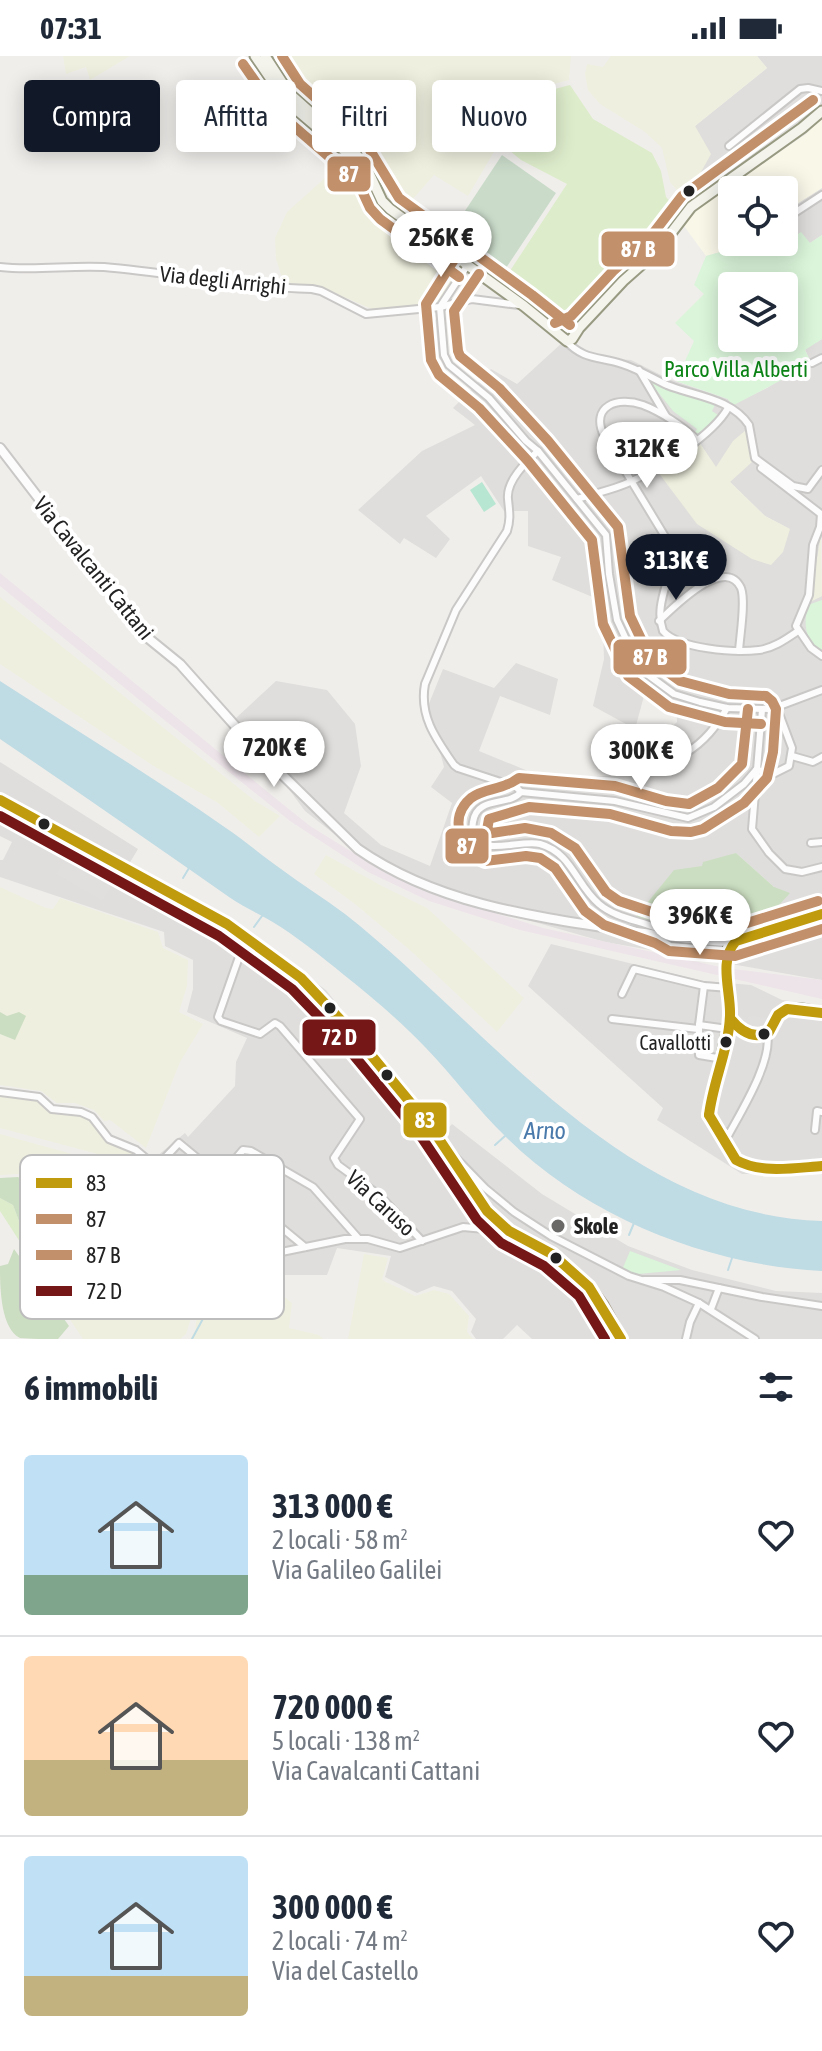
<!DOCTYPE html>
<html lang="it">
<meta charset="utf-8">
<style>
:root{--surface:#fff;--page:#f2f2f3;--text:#1f2937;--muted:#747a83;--line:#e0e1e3;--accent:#111827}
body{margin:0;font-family:"Asap Condensed",sans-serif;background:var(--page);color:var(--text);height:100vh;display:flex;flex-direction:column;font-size:30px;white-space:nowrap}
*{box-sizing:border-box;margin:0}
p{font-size:26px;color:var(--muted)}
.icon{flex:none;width:44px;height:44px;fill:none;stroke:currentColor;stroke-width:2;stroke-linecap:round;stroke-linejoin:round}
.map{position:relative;height:1283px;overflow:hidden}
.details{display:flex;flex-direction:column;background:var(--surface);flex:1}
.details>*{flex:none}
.hud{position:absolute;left:24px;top:24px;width:774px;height:72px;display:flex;gap:16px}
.fabs{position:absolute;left:718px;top:120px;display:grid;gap:16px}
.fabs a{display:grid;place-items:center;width:80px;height:80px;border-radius:8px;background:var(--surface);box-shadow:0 4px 20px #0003;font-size:40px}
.price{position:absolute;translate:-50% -68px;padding:0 18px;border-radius:28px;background:#fff;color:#222;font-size:26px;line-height:52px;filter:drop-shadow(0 2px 4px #0008)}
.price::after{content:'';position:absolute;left:50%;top:48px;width:24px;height:18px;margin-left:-12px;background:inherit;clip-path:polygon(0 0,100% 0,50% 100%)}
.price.active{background:var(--accent);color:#fff}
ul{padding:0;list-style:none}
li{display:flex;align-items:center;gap:24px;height:200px;padding:0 24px}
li+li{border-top:2px solid var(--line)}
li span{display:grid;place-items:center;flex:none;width:224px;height:160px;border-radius:8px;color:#555}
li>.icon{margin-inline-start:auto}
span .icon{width:96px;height:96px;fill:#fffc;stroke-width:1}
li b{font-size:34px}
h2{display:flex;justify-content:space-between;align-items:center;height:96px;padding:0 24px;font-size:34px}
.chip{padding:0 28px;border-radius:8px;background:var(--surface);box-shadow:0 4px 20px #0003;font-size:28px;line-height:72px}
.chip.active{background:var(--accent);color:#fff}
.status{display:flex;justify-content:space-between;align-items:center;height:56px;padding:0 40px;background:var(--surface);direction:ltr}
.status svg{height:22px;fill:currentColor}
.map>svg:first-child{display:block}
</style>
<div class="status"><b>07:31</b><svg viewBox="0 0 49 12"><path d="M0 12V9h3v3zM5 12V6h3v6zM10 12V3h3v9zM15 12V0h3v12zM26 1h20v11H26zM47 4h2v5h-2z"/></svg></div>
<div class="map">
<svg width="822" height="1283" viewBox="0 0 822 1283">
<rect width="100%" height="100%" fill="#f0eeeb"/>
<!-- residential -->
<g fill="#dfdedc" fill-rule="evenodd">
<polygon points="757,0 822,0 822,62 806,78 717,138 701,116 695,70 767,12"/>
<polygon points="822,132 822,179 810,187 788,185 784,180 784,169 794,162 788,153"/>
<path d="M822,283v195l-11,67 11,-5v384l-217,-38 -120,-34 -66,-22 -49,-24 -65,-51 -69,-93 40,-37 51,9 28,34 6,42 -17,47 37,32 49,21 22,-63 -21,-16 13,-20 -16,-61 15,-37 51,19 22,-25 42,16 -8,36 -50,-19 -21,55 49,20 44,6 58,-2 4,-14 43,-39 -1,-19 -29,-18 -12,44 -42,-23 11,-47 -2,-58 -50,-21 9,-23 -33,-11v-35h-24l-23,-35 -55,40 24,23 -14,19 -32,-20 -4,6 -42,-34 64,-59 53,-26 -22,-17 38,-39 26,15 46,-42 20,15 48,3 38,19 59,20 4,6 35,-17 43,-27 -5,-12zM699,386l17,26 14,14 35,34 25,13 -131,-57zM736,797l38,34 -54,14 -36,5 19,-40z"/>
<polygon points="0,706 138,793 129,808 229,863 326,934 441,1080 452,1068 542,1138 628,1190 692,1214 776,1235 822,1237 822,1283 532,1283 517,1269 503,1283 476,1283 471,1276 476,1263 452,1235 434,1230 417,1237 385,1221 391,1200 337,1192 327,1219 268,1219 199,1146 177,1137 161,1153 129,1123 185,1077 188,1081 235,1030 236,1006 247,982 187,956 193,933 193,904 165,890 164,876 0,821 0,804 3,804 12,786 0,780"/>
<polygon points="551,888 703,925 751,929 782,944 822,949 822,1118 742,1118 657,1064 663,1052 528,930"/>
</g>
<!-- industrial -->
<polygon fill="#ede4e9" points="0,517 280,746 310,770 386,817 438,839 543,872 725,912 822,924 822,943 520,874 429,845 368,816 290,765 137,642 0,530"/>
<!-- education -->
<polygon fill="#f8f7e8" points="822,62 822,132 789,153 794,162 784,169 784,134 732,134 732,186 756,186 706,200 684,170 694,155 806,78"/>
<!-- farmland -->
<g fill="#efefdf">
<polygon points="63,0 130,0 90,24 86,11 66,18"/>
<polygon points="274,0 571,0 569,24 539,32 508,72 468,140 434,119 405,152 392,141 368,100 341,70 291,26"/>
<polygon points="611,0 757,0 767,12 695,70 711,98 701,116 710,129 686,145 670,126 662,92 645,76 600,48 588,34 585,18 587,8 603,11"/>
<polygon points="345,104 364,117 386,155 461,213 439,247 374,254 319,230 284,228 276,203 275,182 287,156"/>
<polygon points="746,374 752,406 730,426 765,460 790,473 783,496 771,509 752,503 697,468 658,416 699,386 716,411 733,385"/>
<polygon points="821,478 822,540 810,546"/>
<polygon points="0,541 255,745 280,760 259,781 218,747 152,709 0,608"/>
<polygon points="326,799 382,830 427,852 524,942 497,976 411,895 355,848 314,818"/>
<polygon points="0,831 46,852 53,853 60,842 158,876 163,892 188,904 187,930 179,956 203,968 180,1006 146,1092 110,1064 104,1065 94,1054 75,1047 57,1047 41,1035 0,1029 0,978 15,984 6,960 0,956"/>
<polygon points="0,1040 40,1045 50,1057 78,1059 89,1064 114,1090 132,1096 142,1106 139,1109 0,1072"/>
<polygon points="0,1078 133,1115 127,1123 163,1156 180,1143 199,1151 211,1162 126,1201 142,1224 160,1241 183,1253 191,1262 186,1278 180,1283 83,1283 35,1211 32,1126 19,1118 0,1119"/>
<polygon points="220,1168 255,1206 252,1215 292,1247 289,1272 319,1279 323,1283 190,1283 195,1275 197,1259 187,1248 163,1234 137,1204"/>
<polygon points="364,1198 388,1202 382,1224 415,1240 434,1234 449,1238 469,1260 467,1276 473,1283 348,1283"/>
</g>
<!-- grass -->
<g fill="#ddeccb">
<polygon points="570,29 593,63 652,97 661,115 666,141 683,159 563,276 502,227 567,128 521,104 504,90 543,36"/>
<polygon points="0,1142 13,1149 19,1165 20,1186 0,1155"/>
</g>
<!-- forest -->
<g fill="#cbdec1">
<path d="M736,797l38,34 16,6c-11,12 -50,59 -67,27 -2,-4 -3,-14 -4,-19l-35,5 -2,20 -16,1 -32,-8 40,-49 28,-4 1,-4z"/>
<polygon points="0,956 7,960 19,956 26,960 15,984 0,978"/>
<polygon points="18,1121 30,1129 32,1210 20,1186 19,1165 13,1149 0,1142 0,1122"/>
<path d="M14,1193l55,77 -11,13c-11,0 -29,0 -38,-1 -20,-10 -20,-53 -20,-72l8,-2z"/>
</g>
<!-- cemetery -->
<polygon fill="#cadbca" points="502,99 556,137 498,224 443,188"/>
<!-- park -->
<g fill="#daf5da" fill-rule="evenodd">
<path d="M801,176l9,11 12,-8v104l-17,11 7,14 -80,42 -4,-7 -52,-18 18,-40 -19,-18 29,-29 -10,-9 12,-29 50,-14h28v-6l4,5zM732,230h52v52h-52z"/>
<polygon points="646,321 715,349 712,355 721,361 700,379 695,376 697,373 673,355"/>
<path d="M822,544v54c-17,-15 -19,-28 -14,-49z"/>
<polygon points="630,1195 681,1214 638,1218 622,1214"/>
</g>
<!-- pitch -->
<polygon fill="#b7e6d2" points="482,426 496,448 484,456 470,434"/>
<!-- parking -->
<g fill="#e0dfde">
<polygon points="427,256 434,259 434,264 439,263 443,304 429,303 424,259"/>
<polygon points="64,804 111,830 103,845 56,818"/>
<polygon points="741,959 746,964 750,959 773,964 765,974 739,971 734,964"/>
<polygon points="702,972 724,975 720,999 699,996"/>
<polygon points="673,1227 711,1233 709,1245 670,1233"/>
</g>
<!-- water -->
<path fill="#bfdbe3" d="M0,625c74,48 150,94 223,145 20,13 38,29 58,43 21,16 43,29 64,45 145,114 276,301 477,307v50c-114,-6 -234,-53 -316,-134 -29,-28 -53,-61 -81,-90 -25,-26 -53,-50 -81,-72 -23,-19 -48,-39 -73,-54 -14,-8 -29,-15 -42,-24 -76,-53 -152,-106 -229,-158z"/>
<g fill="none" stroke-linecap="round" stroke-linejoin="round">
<!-- stream -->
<g stroke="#bfdbe3" stroke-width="2">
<polyline points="183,822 189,812"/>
<polyline points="254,871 262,860"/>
<polyline points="495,1089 505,1080"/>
<polyline points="629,1179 634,1167"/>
<polyline points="728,1214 732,1202"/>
<polyline points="192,1283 205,1259 243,1223 247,1215"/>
</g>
<!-- minor casing -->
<g stroke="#c9c8c7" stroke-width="10">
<g id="minor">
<polyline points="729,90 800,33 808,32 822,35"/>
<polyline points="796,156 822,139"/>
<polyline points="467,210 440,251 444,299 449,309 489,342 526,385 538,395 606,479 609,518 617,564 640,613 674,638 700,646 727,652 769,653"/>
<path d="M0,211c34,4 70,-2 104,0 70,6 138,20 208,22l9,2 45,23 74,-7 32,-8 47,6"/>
<path d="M566,285c19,20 33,15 56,23 16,5 30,14 45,21 27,11 64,13 82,40l6,33 38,28 15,3 14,-19"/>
<polyline points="812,307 822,302"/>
<polyline points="639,314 666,360"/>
<path d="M697,384c-14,-14 -36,-28 -54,-35 -26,-9 -53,1 -39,31l68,112c2,29 -19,54 -9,83 16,18 72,22 96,19 15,-2 27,-11 39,-19"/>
<polyline points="761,412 821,458"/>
<path d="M577,443c18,-6 36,-9 53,-17 29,-13 83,-47 98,-74"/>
<polyline points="821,458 820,471 813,489 809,539 796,570 811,592 822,600"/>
<path d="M659,565c14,-13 66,-67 82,-33 5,13 -1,47 -2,63"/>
<polyline points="774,652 822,634"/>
<polyline points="762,654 752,773 769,797 785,813 802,816 822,811"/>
<path d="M686,697c19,-12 30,-26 41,-45"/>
<polyline points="792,700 813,706 822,701"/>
<polyline points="756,714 775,717 789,710 792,692 777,652"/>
<path d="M521,736l-5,-5 -58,-19 -4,-3c-18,-26 -35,-49 -29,-81l31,-74 51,-79c4,-13 2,-20 1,-32 -2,-18 18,-37 30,-48"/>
<polyline points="811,787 822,786"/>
<polyline points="246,881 218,961 221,965 260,978 275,967 280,970 360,1063 334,1102 338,1109 379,1139 422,1185"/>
<path d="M671,881c-17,-16 -51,-15 -72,-33 -23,-19 -27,-51 -59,-60 -20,-6 -74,19 -67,-22 4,-27 36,-15 48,-30l94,9 73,17 26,-11 30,-23 12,-14"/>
<polyline points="622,938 634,913 704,930 729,932"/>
<polyline points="612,963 698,973"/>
<polyline points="699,969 704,930"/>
<polyline points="723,1003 699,999 699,969 742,975"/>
<polyline points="0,1036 39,1041 52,1053 81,1056 92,1061 109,1083 136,1094 176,1127 206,1144 219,1165 257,1201 345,1183 368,1183 400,1192 463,1171 506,1175"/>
<path d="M719,1074l10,4c13,-24 44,-74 38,-101"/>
<polyline points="815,1074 817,1055 822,1056"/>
<polyline points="453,1099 485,1132 514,1156 551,1180 629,1220 664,1231 699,1247 755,1283"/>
<polyline points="159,1111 160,1107 179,1087 305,1191"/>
<polyline points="221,1120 243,1094 251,1095 313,1131 358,1182"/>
<polyline points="644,1224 680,1224 762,1241 822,1250"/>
<polyline points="711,1253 719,1232"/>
<polyline points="686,1283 690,1266 699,1247"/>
</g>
</g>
<!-- tertiary casing -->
<g stroke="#c9c8c7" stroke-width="12">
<path id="tertiary" d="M0,392l133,173 15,17 32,26 74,83 104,102c76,53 170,67 259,80 39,6 77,12 116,13"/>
</g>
<!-- secondary casing -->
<g stroke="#999a82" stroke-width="13">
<g id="secondary">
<polyline points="255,0 285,44 352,101"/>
<polyline points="265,0 289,37 354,95 369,117 382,145 390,153 524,250 567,285 572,283 579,272 623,225 658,194 691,151 802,72 822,55"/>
<polyline points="727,909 728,893 736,885 822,858"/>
<path d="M728,924l2,38 -21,97 27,45c16,13 64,7 86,6"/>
<path d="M730,962c7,11 25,25 39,14 7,-6 6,-17 14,-21 10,-6 28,0 39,2"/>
</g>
</g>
<!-- primary casing -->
<g stroke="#a79c86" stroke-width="14">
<polyline id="primary" points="0,744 227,868 301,922 352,976 433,1074 471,1134 487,1155 509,1175 552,1198 589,1231 603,1250 621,1283"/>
</g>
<!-- minor -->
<use href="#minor" stroke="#fdfcfc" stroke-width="6"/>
<!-- tertiary -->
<use href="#tertiary" stroke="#fdfcfc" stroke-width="8"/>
<!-- secondary -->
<use href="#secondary" stroke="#f4f4ed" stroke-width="9"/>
<!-- primary -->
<use href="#primary" stroke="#f3ede7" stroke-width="10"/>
<!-- bus-1 casing -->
<g stroke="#fff" stroke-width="16">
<g id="bus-1">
<polyline points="0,744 227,868 301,922 352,976 433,1074 487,1155 509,1175 552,1198 589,1231 621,1283"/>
<path d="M730,962c10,13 23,22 39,14l9,-17 9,-6 35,4"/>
<path d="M709,1059c4,-34 20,-66 21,-100 1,-24 -12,-54 6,-74l86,-27"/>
<path d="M709,1059l27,45c25,14 58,8 86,6"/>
</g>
</g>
<!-- bus-2 casing -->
<g stroke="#fff" stroke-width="16">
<g id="bus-2">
<polyline points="243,8 275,54 358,126 370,152 380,163 459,221"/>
<polyline points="455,202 426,248 431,304 439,319 479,352 528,405 592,484 603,568 628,620 669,651 725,666 761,668"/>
<path d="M748,653l-6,55 -24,24 -29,16 -23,-3 -51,-15 -96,-8c-4,2 -7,5 -11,6 -12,6 -25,5 -37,14 -24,20 -10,52 14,63l41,-5 14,2 15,10 30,43 19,14 51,18 14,8 66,5 87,-27"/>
</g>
</g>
<!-- bus-3 casing -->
<g stroke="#fff" stroke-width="16">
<g id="bus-3">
<polyline points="282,0 300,28 365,86 399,142 532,239 570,269"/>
<polyline points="479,218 454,255 458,295 460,300 499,332 548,385 618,471 630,560 651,604 680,625 729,638 766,640 772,645 776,653 773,696 767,722 744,747 703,773 691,776 671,775 610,758 529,751 489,763 487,774 492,777 525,772 551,777 575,792 606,836 619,845 667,861 676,867 731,872 818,845"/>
<polyline points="555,267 571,260 613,215 648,184 682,140 813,44"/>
</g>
</g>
<!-- bus-4 casing -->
<g stroke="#fff" stroke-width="16">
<polyline id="bus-4" points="0,760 219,880 292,933 342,985 422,1082 477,1164 501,1187 544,1210 579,1240 605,1283"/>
</g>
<!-- bus-1 -->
<use href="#bus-1" stroke="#bf9b0d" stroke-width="10"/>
<!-- bus-2 -->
<use href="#bus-2" stroke="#c2906a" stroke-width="10"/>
<!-- bus-3 -->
<use href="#bus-3" stroke="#c2906a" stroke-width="10"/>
<!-- bus-4 -->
<use href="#bus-4" stroke="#751617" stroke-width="10"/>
</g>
<!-- markers -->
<g fill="#222" stroke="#fff" stroke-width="3">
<circle cx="689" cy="135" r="7"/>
<circle cx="44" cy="768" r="7"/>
<circle cx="330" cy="952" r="7"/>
<circle cx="764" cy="978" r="7"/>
<circle cx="726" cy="986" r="7"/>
<circle cx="387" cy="1019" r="7"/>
<circle cx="556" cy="1202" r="7"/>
</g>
<circle fill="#6a6968" stroke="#fff" stroke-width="3" cx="558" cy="1170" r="8"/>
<g text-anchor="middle" stroke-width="8" stroke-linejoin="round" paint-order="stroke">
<!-- bus labels -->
<g font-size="20" fill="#222" stroke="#fff" text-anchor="end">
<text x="711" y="994">Cavallotti</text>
</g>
<!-- street labels -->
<g font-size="22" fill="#222" stroke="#fff">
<text transform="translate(223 224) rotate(6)" y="8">Via degli Arrighi</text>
<text transform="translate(94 512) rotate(51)" y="8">Via Cavalcanti Cattani</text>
<text transform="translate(381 1147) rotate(43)" y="8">Via Caruso</text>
</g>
<!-- park labels -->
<g font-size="22" fill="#0c8416" stroke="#fff">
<text x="736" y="321">Parco Villa Alberti</text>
</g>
<!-- poi labels -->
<g font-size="22" font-weight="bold" fill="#222" stroke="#fff" text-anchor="start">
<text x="574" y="1178">Skole</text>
</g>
<!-- water labels -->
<g font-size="24" font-style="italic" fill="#4a7aab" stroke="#fff">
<text x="545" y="1083">Arno</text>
</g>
</g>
<!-- legend -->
<rect x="20" y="1099" width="264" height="164" rx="12" fill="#fff" stroke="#bdbdbd" stroke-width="2"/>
<rect x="36" y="1122" width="36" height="10" fill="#bf9b0d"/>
<rect x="36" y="1158" width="36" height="10" fill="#c2906a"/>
<rect x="36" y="1194" width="36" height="10" fill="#c2906a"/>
<rect x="36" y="1230" width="36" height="10" fill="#751617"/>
<g font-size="22" fill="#222">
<text x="86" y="1135">83</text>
<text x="86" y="1171">87</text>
<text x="86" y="1207">87 B</text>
<text x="86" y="1243">72 D</text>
</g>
<g stroke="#fff" stroke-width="3">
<rect x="326" y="99" width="46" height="38" rx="8" fill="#c2906a"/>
<rect x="600" y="174" width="76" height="38" rx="8" fill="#c2906a"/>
<rect x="612" y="582" width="76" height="38" rx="8" fill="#c2906a"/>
<rect x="444" y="771" width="46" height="38" rx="8" fill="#c2906a"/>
<rect x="301" y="962" width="76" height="39" rx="8" fill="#751617"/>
<rect x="402" y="1045" width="46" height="38" rx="8" fill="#bf9b0d"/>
</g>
<g font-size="22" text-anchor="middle" font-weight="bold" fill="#fff">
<text x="349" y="126">87</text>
<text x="638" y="201">87 B</text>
<text x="650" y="609">87 B</text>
<text x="467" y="798">87</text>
<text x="339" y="989">72 D</text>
<text x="425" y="1072">83</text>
</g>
</svg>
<div class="fabs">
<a><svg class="icon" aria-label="locate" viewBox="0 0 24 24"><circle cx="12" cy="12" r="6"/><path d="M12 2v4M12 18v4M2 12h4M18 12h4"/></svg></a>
<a><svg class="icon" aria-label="layers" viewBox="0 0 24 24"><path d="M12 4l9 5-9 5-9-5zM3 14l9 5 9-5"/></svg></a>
</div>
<b class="price" style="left:441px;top:223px">256K €</b>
<b class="price" style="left:647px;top:434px">312K €</b>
<b class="price active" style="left:676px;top:546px">313K €</b>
<b class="price" style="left:274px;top:733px">720K €</b>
<b class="price" style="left:641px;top:736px">300K €</b>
<b class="price" style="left:700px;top:901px">396K €</b>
<div class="hud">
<a class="chip active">Compra</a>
<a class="chip">Affitta</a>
<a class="chip">Filtri</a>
<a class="chip">Nuovo</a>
</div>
</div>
<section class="details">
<h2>6 immobili<svg class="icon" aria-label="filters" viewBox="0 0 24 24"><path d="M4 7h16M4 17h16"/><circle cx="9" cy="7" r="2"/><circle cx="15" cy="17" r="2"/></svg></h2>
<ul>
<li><span style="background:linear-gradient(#bfe0f5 75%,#7fa58c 0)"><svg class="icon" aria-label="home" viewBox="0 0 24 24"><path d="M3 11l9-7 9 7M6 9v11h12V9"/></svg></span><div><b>313 000 €</b><p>2 locali · 58 m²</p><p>Via Galileo Galilei</p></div><svg class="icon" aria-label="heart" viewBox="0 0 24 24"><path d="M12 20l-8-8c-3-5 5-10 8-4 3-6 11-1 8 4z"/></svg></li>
<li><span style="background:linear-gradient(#ffd9b3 65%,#c2b280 0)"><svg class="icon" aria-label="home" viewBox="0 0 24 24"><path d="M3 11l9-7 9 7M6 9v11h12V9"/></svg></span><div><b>720 000 €</b><p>5 locali · 138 m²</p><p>Via Cavalcanti Cattani</p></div><svg class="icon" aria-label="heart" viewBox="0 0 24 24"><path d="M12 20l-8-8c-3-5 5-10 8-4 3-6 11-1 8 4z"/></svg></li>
<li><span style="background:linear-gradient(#bfe0f5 75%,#c2b280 0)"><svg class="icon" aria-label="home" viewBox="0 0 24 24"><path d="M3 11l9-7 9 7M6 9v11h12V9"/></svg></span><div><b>300 000 €</b><p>2 locali · 74 m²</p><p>Via del Castello</p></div><svg class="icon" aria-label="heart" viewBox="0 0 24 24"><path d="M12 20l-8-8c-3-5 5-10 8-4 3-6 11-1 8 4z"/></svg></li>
</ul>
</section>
